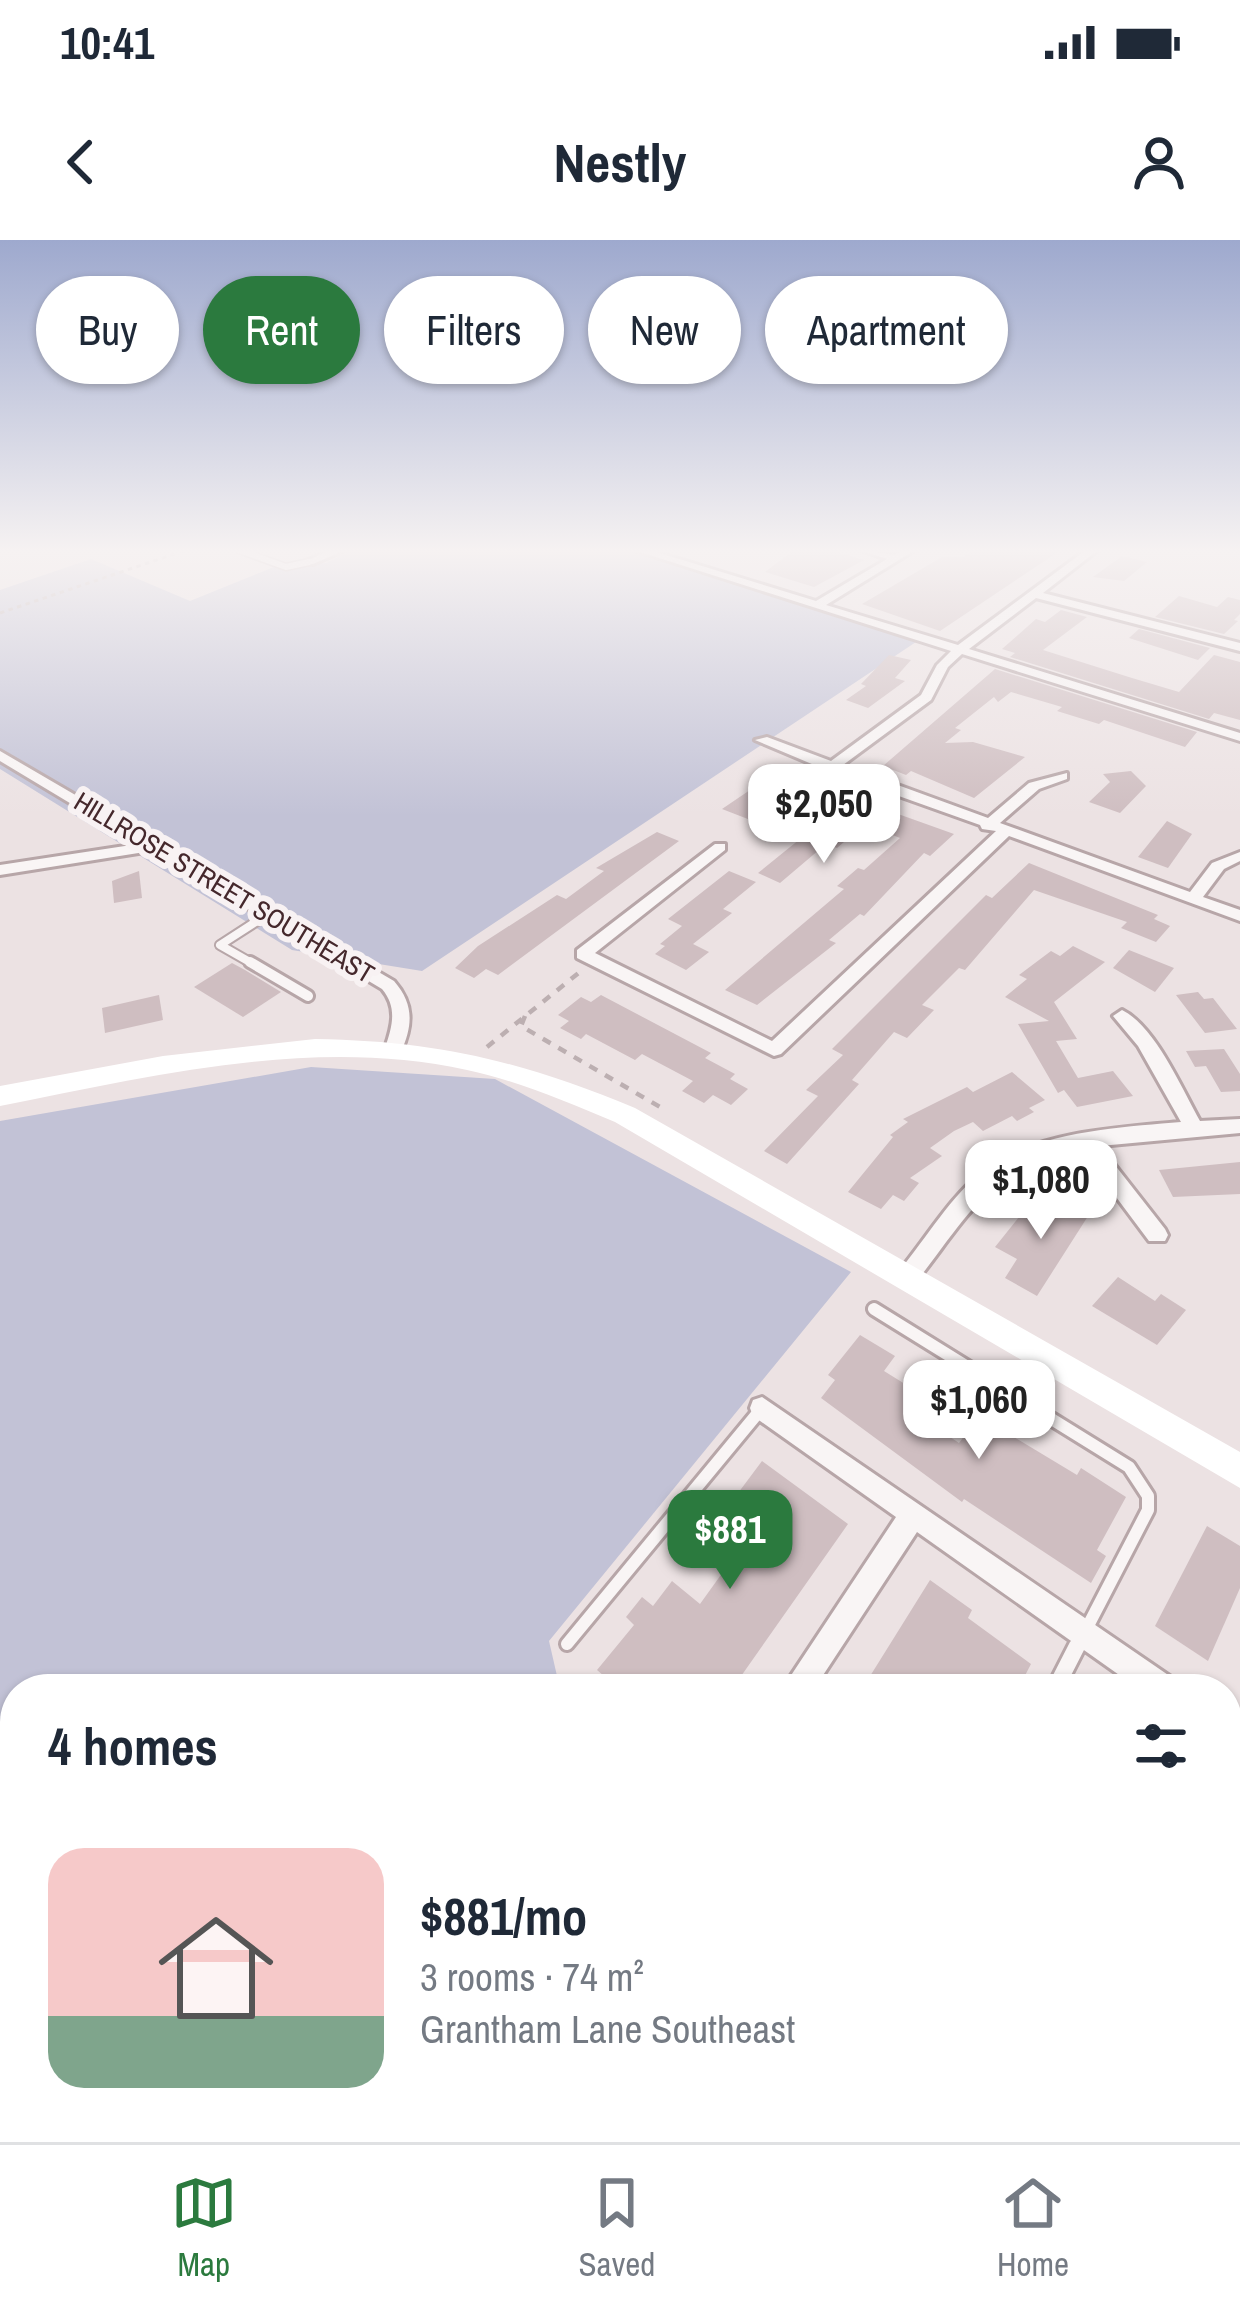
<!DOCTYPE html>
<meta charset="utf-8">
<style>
:root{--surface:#fff;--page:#f6f6f7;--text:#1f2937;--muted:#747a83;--line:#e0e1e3;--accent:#2b7a3e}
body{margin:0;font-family:"Archivo Narrow",sans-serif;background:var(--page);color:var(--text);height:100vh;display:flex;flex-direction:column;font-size:45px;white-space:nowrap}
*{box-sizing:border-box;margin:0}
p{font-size:39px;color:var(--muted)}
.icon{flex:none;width:66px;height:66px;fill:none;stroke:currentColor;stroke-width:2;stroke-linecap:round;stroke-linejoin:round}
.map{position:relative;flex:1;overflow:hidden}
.sheet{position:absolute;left:0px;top:1434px;width:1242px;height:468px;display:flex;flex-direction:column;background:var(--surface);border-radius:48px 48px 0 0;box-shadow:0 3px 9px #0004}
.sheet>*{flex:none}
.banner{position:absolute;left:36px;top:36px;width:1170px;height:108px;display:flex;gap:24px}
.price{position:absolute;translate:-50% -102px;padding:0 27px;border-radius:24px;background:#fff;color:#222;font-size:39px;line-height:78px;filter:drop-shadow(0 3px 6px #0008)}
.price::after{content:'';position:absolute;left:50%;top:72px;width:36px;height:27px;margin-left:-18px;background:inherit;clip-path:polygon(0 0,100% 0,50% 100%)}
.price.active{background:var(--accent);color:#fff}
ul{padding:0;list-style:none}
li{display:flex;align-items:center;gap:36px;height:300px;padding:0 48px}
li+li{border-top:3px solid var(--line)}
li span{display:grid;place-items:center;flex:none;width:336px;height:240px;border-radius:36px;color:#555}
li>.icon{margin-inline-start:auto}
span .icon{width:144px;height:144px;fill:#fffc;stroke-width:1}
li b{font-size:51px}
h2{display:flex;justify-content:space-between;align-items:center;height:144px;padding:0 48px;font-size:51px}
.tag{padding:0 42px;border-radius:54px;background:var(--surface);box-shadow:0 3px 9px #0004;font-size:42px;line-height:108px}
.tag.active{background:var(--accent);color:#fff}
.status{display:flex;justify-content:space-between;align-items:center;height:84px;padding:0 60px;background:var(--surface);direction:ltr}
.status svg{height:33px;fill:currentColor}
header{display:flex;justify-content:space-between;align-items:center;height:156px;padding:0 48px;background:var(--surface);font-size:54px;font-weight:700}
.menu{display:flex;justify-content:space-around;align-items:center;height:168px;border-top:3px solid var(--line);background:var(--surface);font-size:33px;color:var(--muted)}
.menu a{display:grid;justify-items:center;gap:6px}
.menu .active{color:var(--accent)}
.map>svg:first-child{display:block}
</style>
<div class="status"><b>10:41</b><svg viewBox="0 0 49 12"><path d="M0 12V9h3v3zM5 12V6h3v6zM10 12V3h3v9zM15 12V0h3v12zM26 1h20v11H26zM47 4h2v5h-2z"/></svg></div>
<header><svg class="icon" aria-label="back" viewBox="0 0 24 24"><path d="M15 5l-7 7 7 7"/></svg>Nestly<svg class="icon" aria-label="person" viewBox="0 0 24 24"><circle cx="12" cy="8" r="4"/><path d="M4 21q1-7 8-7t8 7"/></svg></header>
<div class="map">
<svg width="1240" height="1902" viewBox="0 0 1240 1902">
<rect width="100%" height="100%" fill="#ece2e3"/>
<!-- green -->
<g fill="#c2c2d6">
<polygon points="352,310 649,310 928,394 422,731 292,710 0,529 0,350 91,319 190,361 279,325 326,323"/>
<polygon points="311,827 495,839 851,1032 549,1401 560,1449 15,1449 15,1887 913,1887 922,1902 0,1902 0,881"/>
</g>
<!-- building -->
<g fill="#cfbec1">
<polygon points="794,310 837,312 864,320 814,347 765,332"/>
<polygon points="974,310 1061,310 940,391 862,364 942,317 963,317"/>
<polygon points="1122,316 1147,322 1124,341 1093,337"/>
<polygon points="1179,356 1217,367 1228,357 1240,360 1240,374 1234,380 1238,381 1224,394 1155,377"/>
<polygon points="1061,370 1087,377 1043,410 1132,438 1179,452 1214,415 1240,422 1240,480 1214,473 1209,479 1010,417 1015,413 1002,409 1036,379 1045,382"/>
<polygon points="1139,389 1210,408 1198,420 1129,398"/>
<polygon points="889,415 911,420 895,438 905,441 868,468 846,460 866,446 861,444"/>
<polygon points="995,429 1197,492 1185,507 1104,480 1099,484 1057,471 1062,467 1011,452 998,462 994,457 955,488 961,490 945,503 973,502 1025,517 974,558 911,531 906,535 883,526"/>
<polygon points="778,531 954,594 930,616 924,613 864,676 860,674 829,700 836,703 757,765 725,750 844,649 837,646 858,628 864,630 900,598 865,584 837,608 826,604 780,643 758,633 800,599 722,569"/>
<polygon points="1131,531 1146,546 1120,573 1089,562 1110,542 1103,534"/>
<polygon points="1167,581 1192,594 1168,628 1138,617"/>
<polygon points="657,592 679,601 498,735 486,729 474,738 455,728 478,706 557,655 566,659 604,631 596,628"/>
<polygon points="1029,623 1158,675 1154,679 1170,686 1156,702 1121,688 1127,682 1034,650 965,730 959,728 922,765 934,770 907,798 894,792 852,840 859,844 787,924 764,911 818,856 806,850 843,815 832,809 986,655 992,658"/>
<polygon points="139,631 142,658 114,663 112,641"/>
<polygon points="729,631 756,642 723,669 732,673 693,704 709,712 686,730 655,714 665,706 660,704 682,686 668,679"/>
<polygon points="1073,706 1105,722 1054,762 1077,799 1056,801 1078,838 1113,831 1133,856 1077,867 1064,850 1058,853 1018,784 1049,781 1005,757 1027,739 1019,735 1051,711 1060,716"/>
<polygon points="1129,710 1174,728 1155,752 1113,728"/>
<polygon points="232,723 245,730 281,752 243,777 194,747"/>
<polygon points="1198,752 1204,759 1213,758 1237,789 1205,793 1176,755"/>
<polygon points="159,755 163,780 105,793 102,768"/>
<polygon points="601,755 711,813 705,818 735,834 730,839 748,849 731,865 713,855 704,863 682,851 693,841 642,814 635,820 586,794 581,799 560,788 569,781 558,775 581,757 591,762"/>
<polygon points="1224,809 1240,834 1240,851 1221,852 1206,826 1195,827 1186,811"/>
<polygon points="1012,832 1045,860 1029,868 1034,872 1017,881 1012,876 983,891 973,882 954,891 930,908 942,916 910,938 919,943 904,961 893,955 881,969 848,952 893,897 890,895 908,882 903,879 967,847 973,852"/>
<polygon points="1240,922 1240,954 1173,957 1159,930"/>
<polygon points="1052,954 1090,973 1037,1056 1005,1038 1017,1019 995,1007 1027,967 1038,973"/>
<polygon points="1118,1037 1155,1061 1161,1054 1186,1070 1157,1105 1092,1066"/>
<polygon points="860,1095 895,1116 884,1131 913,1149 919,1141 945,1157 928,1182 959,1203 979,1176 1077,1235 1081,1228 1126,1257 1097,1310 1106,1316 1091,1343 964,1259 962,1262 821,1158 835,1140 828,1135"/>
<polygon points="762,1221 848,1284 732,1449 619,1449 597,1430 634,1385 626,1377 642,1357 653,1366 672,1341 700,1364 728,1325 700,1304"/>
<polygon points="1207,1286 1240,1306 1240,1348 1208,1421 1155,1386"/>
<polygon points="930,1340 972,1370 968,1378 1031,1424 1018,1449 862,1449"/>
</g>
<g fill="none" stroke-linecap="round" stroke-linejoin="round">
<!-- lane-far4 casing -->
<g stroke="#b7a6a8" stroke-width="9">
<polyline id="lane-far4" points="239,310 286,327 309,322"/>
</g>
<!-- lane-far3 casing -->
<g stroke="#b7a6a8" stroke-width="12">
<polyline id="lane-far3" points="255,725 220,705 268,674"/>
</g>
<!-- lane-far2 casing -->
<g stroke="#b7a6a8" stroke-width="16">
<polyline id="lane-far2" points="250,722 308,756"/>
</g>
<!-- lane-far1 casing -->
<g stroke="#b7a6a8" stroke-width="18">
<g id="lane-far1">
<polyline points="874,1069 1129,1227 1148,1256 1148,1270 1076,1409"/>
<polyline points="567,1404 762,1168"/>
</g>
</g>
<!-- lane casing -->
<g stroke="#b7a6a8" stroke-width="22">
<g id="lane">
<polyline points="1055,1449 1077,1406"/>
<polyline points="960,1887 965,1902"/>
</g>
</g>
<!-- street casing -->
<g stroke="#b7a6a8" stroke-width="6">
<g id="street">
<polygon points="330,310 345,310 313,324 304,322"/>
<polygon points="634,310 650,310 816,361 887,319 860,310 895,315 903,310 915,310 826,365 958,405 1086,310 1098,310 1043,353 1240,403 1240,411 1036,358 969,409 1240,493 1240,501 962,414 948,427 931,460 843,525 988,578 1029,543 1067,533 1067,539 1039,549 1000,583 1190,652 1212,623 1240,612 1240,621 1224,629 1203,657 1240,670 1240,681 1009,596 781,814 774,816 577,718 577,710 715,604 725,604 725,610 595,713 772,801 996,591 982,589 980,585 826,530 755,500 767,497 831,521 921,455 937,425 951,411"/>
<path d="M0,511l394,230c20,23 19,44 7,71l-7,2 -9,-6c7,-21 13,-40 -3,-59l-231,-138 -151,24v-10l138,-21 -138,-83z"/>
<path d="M1122,770c33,16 60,79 78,111l40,-2v14l-140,13 65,83 3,6 -3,6h-16l-68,-91c-92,17 -112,65 -165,132l-8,3 -8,-3 -3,-6 3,-6c27,-33 51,-74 84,-100 49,-38 137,-43 197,-48l-43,-76 -25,-30z"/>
<polygon points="762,1157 1174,1439 1179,1449 1139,1449 917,1292 814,1449 782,1449 896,1277 753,1176 750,1168 753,1160"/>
<polygon points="1227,1478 1240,1484 1240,1517 1227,1511"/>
</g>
</g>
<!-- path-far1 -->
<polyline stroke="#bcafb1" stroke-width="3" stroke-dasharray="4.5 4.5" stroke-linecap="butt" points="0,373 186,310"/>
<!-- path -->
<g stroke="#bcafb1" stroke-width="4.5" stroke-dasharray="9 9" stroke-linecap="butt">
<polyline points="525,776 521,786 660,867"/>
<polyline points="487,807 581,731"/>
</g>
<!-- lane-far4 -->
<use href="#lane-far4" stroke="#f9f5f5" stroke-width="6"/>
<!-- lane-far3 -->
<use href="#lane-far3" stroke="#f9f5f5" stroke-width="8"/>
<!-- lane-far2 -->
<use href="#lane-far2" stroke="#f9f5f5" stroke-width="10"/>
<!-- lane-far1 -->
<use href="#lane-far1" stroke="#f9f5f5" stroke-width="12"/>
<!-- lane -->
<use href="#lane" stroke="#f9f5f5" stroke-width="16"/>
<!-- street -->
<use href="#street" fill="#f9f5f5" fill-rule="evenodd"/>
<!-- secondary -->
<path fill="#fff" fill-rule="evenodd" d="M315,799c123,2 206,22 320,69l605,344v36l-625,-366c-48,-20 -96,-41 -148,-52 -154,-34 -315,6 -467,36v-20l163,-30z"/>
</g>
<!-- sky -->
<linearGradient id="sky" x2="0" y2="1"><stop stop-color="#9ea9ce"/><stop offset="0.54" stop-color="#f6f2f2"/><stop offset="1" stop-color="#f6f2f2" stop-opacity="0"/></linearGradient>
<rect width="1240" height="576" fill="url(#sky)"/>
<g text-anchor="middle" stroke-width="12" stroke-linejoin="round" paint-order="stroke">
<!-- far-street labels -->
<g font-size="27" fill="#45282c" stroke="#f8f2f3">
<text transform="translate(224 648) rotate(31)" y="9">HILLROSE STREET SOUTHEAST</text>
</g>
</g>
</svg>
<b class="price" style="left:824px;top:626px">$2,050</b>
<b class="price" style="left:1041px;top:1002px">$1,080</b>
<b class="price" style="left:979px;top:1222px">$1,060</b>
<b class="price active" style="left:730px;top:1352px">$881</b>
<div class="banner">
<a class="tag">Buy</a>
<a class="tag active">Rent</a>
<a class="tag">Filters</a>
<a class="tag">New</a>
<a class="tag">Apartment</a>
</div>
<section class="sheet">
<h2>4 homes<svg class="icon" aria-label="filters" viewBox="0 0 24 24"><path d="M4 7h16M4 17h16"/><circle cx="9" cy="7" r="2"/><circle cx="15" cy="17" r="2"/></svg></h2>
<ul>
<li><span style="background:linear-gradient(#f6c9c9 70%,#7fa58c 0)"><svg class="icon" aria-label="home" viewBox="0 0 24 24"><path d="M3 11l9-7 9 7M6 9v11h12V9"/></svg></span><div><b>$881/mo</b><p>3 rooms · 74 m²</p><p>Grantham Lane Southeast</p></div></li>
</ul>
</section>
</div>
<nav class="menu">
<a class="active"><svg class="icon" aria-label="map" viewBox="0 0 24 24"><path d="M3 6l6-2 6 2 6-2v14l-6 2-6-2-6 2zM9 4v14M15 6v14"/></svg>Map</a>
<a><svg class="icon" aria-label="saved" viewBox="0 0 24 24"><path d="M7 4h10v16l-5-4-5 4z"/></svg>Saved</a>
<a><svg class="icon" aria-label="home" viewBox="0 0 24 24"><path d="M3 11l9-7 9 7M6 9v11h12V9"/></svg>Home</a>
</nav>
